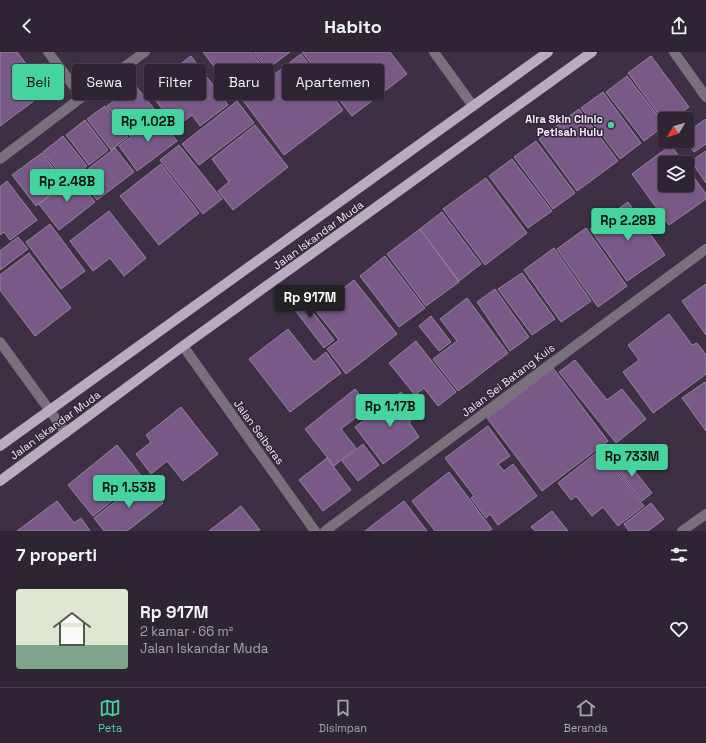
<!DOCTYPE html>
<html lang="id">
<meta charset="utf-8">
<style>
:root{--surface:#2e2433;--page:#3a303f;--text:#f1f3f6;--muted:#a7a4ac;--line:#49414e;--accent:#45d49e}
body{margin:0;font-family:"Space Grotesk",sans-serif;background:var(--page);color:var(--text);height:100vh;display:flex;flex-direction:column;font-size:15px;white-space:nowrap}
*{box-sizing:border-box;margin:0}
p{font-size:13px;color:var(--muted)}
.icon{flex:none;width:22px;height:22px;fill:none;stroke:currentColor;stroke-width:2;stroke-linecap:round;stroke-linejoin:round}
.map{position:relative;height:479px;overflow:hidden}
.sheet{display:flex;flex-direction:column;background:var(--surface);flex:1}
.sheet>*{flex:none}
.top-card{position:absolute;left:12px;top:12px;width:400px;height:36px;display:flex;gap:8px}
.needle{width:26px;rotate:232deg}
.tools{position:absolute;left:658px;top:60px;display:grid;gap:8px}
.tools a{display:grid;place-items:center;width:36px;height:36px;border-radius:4px;background:var(--surface);box-shadow:0 1px 3px #0004,0 0 0 1px var(--line);font-size:20px}
.price{position:absolute;translate:-50% -34px;padding:0 9px;border-radius:4px;background:var(--accent);color:#111;font-size:13px;line-height:26px;filter:drop-shadow(0 1px 2px #0008)}
.price::after{content:'';position:absolute;left:50%;top:24px;width:12px;height:9px;margin-left:-6px;background:inherit;clip-path:polygon(0 0,100% 0,50% 100%)}
.price.active{background:#222;color:#fff}
ul{padding:0;list-style:none}
li{display:flex;align-items:center;gap:12px;height:100px;padding:0 16px}
li+li{border-top:1px solid var(--line)}
li span{display:grid;place-items:center;flex:none;width:112px;height:80px;border-radius:4px;color:#555}
li>.icon{margin-inline-start:auto}
span .icon{width:48px;height:48px;fill:#fffc;stroke-width:1}
li b{font-size:17px}
h2{display:flex;justify-content:space-between;align-items:center;height:48px;padding:0 16px;font-size:17px}
.tag{padding:0 14px;border-radius:4px;background:var(--surface);box-shadow:0 1px 3px #0004,0 0 0 1px var(--line);font-size:14px;line-height:36px}
.tag.active{background:var(--accent);color:#111}
header{display:flex;justify-content:space-between;align-items:center;height:52px;padding:0 16px;background:var(--surface);font-size:18px;font-weight:800}
.dock{display:flex;justify-content:space-around;align-items:center;height:56px;border-top:1px solid var(--line);background:var(--surface);font-size:11px;color:var(--muted)}
.dock a{display:grid;justify-items:center;gap:2px}
.dock .active{color:var(--accent)}
.map>svg:first-child{display:block}
</style>
<header><svg class="icon" aria-label="back" viewBox="0 0 24 24"><path d="M15 5l-7 7 7 7"/></svg>Habito<svg class="icon" aria-label="share" viewBox="0 0 24 24"><path d="M12 15V3M7 8l5-5 5 5M5 13v7h14v-7"/></svg></header>
<div class="map">
<svg width="706" height="479" viewBox="0 0 706 479">
<rect width="100%" height="100%" fill="#3d3044"/>
<!-- building -->
<g fill="#785987" stroke="#96879f">
<polygon points="0,0 17,0 47,39 0,74"/>
<polygon points="203,0 251,0 265,18 235,42"/>
<polygon points="253,0 290,0 267,17"/>
<polygon points="302,0 390,0 407,22 352,64"/>
<polygon points="301,2 343,58 284,103 242,47"/>
<polygon points="191,4 228,53 200,74 192,63 176,75 147,37"/>
<polygon points="651,4 689,55 673,67 665,67 665,71 628,21"/>
<polygon points="627,24 665,73 644,89 606,40"/>
<polygon points="135,33 158,62 130,84 107,54"/>
<polygon points="603,40 641,91 620,107 581,56"/>
<polygon points="237,49 254,71 199,113 182,92"/>
<polygon points="105,54 128,85 111,98 87,67"/>
<polygon points="579,57 618,109 577,139 539,87"/>
<polygon points="158,64 177,89 137,119 119,94"/>
<polygon points="706,67 706,92 694,100 686,89 687,89 687,80"/>
<polygon points="85,68 108,98 89,113 66,83"/>
<polygon points="255,73 288,115 233,158 218,139 229,130 212,107"/>
<polygon points="63,84 87,114 67,130 43,100"/>
<polygon points="536,89 575,141 553,157 514,105"/>
<polygon points="179,93 222,147 203,162 160,108"/>
<polygon points="671,93 683,111 665,111 665,133 687,133 687,116 706,142 706,147 669,173 632,122"/>
<polygon points="115,96 134,120 97,148 79,124"/>
<polygon points="706,99 706,131 691,109"/>
<polygon points="42,101 65,131 36,154 12,123"/>
<polygon points="512,107 552,159 528,176 489,124"/>
<polygon points="161,112 199,161 159,193 120,144"/>
<polygon points="76,125 95,150 59,178 39,152"/>
<polygon points="486,126 527,181 485,213 443,157"/>
<polygon points="7,129 37,168 10,188 4,180 0,183 0,135"/>
<polygon points="628,150 665,203 627,229 590,177"/>
<polygon points="109,159 146,206 124,224 110,206 93,219 70,189"/>
<polygon points="442,160 481,212 459,229 420,177"/>
<polygon points="50,172 85,219 61,237 26,190"/>
<polygon points="586,176 627,234 598,255 557,197"/>
<polygon points="420,177 459,230 426,254 387,202"/>
<polygon points="18,185 28,197 0,218 0,199"/>
<polygon points="554,196 591,249 561,270 524,218"/>
<polygon points="29,201 71,256 35,284 0,238 0,223"/>
<polygon points="385,204 425,256 399,275 360,224"/>
<polygon points="522,221 555,267 532,283 498,237"/>
<polygon points="354,228 397,282 346,322 327,297 339,288 315,258"/>
<polygon points="706,232 706,283 682,249"/>
<polygon points="495,237 529,285 510,299 477,250"/>
<polygon points="296,238 334,288 324,296 285,245"/>
<polygon points="467,246 508,301 458,339 433,307 457,289 440,267"/>
<polygon points="669,262 692,293 697,291 706,303 706,322 653,361 623,320 639,308 628,293"/>
<polygon points="431,264 451,290 439,299 419,274"/>
<polygon points="288,277 314,310 326,300 341,321 290,360 249,307"/>
<polygon points="416,289 456,340 438,354 424,336 415,343 389,311"/>
<polygon points="575,308 607,348 622,337 646,367 616,391 559,320"/>
<polygon points="553,316 608,389 542,439 487,366"/>
<polygon points="705,330 706,331 706,379 682,346"/>
<polygon points="355,337 369,355 341,377 356,396 334,414 305,377"/>
<polygon points="401,340 418,363 409,370 419,385 383,412 355,375"/>
<polygon points="181,355 218,402 183,429 167,409 151,422 136,402 151,390 146,383"/>
<polygon points="488,374 510,404 498,412 504,419 513,412 537,444 498,473 490,462 486,466 471,446 474,444 445,406"/>
<polygon points="363,392 379,413 358,429 342,409"/>
<polygon points="117,393 142,425 93,464 68,433"/>
<polygon points="600,398 644,454 618,474 603,455 592,464 576,444 571,448 558,431"/>
<polygon points="623,404 652,441 642,449 613,412"/>
<polygon points="327,406 351,438 323,459 299,428"/>
<polygon points="449,420 492,477 489,479 435,479 412,449"/>
<polygon points="144,427 163,451 127,479 104,479 94,466"/>
<polygon points="57,449 74,471 81,466 90,479 17,479"/>
<polygon points="404,449 427,479 365,479"/>
<polygon points="651,451 664,467 648,479 629,479 624,472"/>
<polygon points="241,454 260,478 258,479 209,479"/>
<polygon points="552,459 568,479 535,479 531,475"/>
</g>
<g fill="none" stroke-linecap="round" stroke-linejoin="round">
<!-- minor -->
<g stroke="#78717b" stroke-width="10">
<polyline points="48,0 82,45"/>
<polyline points="434,0 473,54"/>
<polyline points="674,0 706,45"/>
<polyline points="0,107 82,45 145,0"/>
<polyline points="0,290 66,381"/>
<polyline points="183,294 315,479"/>
<polyline points="325,479 706,197"/>
<polyline points="682,479 706,462"/>
</g>
<!-- major -->
<g stroke="#b9abc0" stroke-width="10">
<polyline points="0,394 548,0"/>
<polyline points="0,429 183,294 592,0"/>
</g>
</g>
<!-- markers -->
<circle fill="#45d49e" stroke="#33263a" stroke-width="1.5" cx="611" cy="73" r="4"/>
<g text-anchor="middle" stroke-width="3" stroke-linejoin="round" paint-order="stroke">
<!-- poi labels -->
<g font-size="11" font-weight="bold" fill="#f4ecf9" stroke="#33263a" text-anchor="end">
<text x="603" y="71">Aira Skin Clinic<tspan x="603" dy="13">Petisah Hulu</tspan></text>
</g>
<!-- street labels -->
<g font-size="11" fill="#f4ecf9" stroke="#33263a">
<text transform="translate(318 183) rotate(-36)" y="4">Jalan Iskandar Muda</text>
<text transform="translate(508 328) rotate(-37)" y="4">Jalan Sei Batang Kuis</text>
<text transform="translate(55 373) rotate(-36)" y="4">Jalan Iskandar Muda</text>
<text transform="translate(259 380) rotate(54)" y="4">Jalan Seiberas</text>
</g>
</g>
</svg>
<div class="tools">
<a><svg class="needle" viewBox="-14 -14 28 28"><path d="M0-13l5 13h-10z" fill="#e53935"/><path d="M0 13l5-13h-10z" fill="#a7a4ac"/></svg></a>
<a><svg class="icon" aria-label="layers" viewBox="0 0 24 24"><path d="M12 4l9 5-9 5-9-5zM3 14l9 5 9-5"/></svg></a>
</div>
<b class="price" style="left:148px;top:91px">Rp 1.02B</b>
<b class="price" style="left:67px;top:151px">Rp 2.48B</b>
<b class="price" style="left:628px;top:190px">Rp 2.28B</b>
<b class="price active" style="left:310px;top:267px">Rp 917M</b>
<b class="price" style="left:390px;top:376px">Rp 1.17B</b>
<b class="price" style="left:632px;top:426px">Rp 733M</b>
<b class="price" style="left:129px;top:457px">Rp 1.53B</b>
<div class="top-card">
<a class="tag active">Beli</a>
<a class="tag">Sewa</a>
<a class="tag">Filter</a>
<a class="tag">Baru</a>
<a class="tag">Apartemen</a>
</div>
</div>
<section class="sheet">
<h2>7 properti<svg class="icon" aria-label="filters" viewBox="0 0 24 24"><path d="M4 7h16M4 17h16"/><circle cx="9" cy="7" r="2"/><circle cx="15" cy="17" r="2"/></svg></h2>
<ul>
<li><span style="background:linear-gradient(#dfe7d0 70%,#7fa58c 0)"><svg class="icon" aria-label="home" viewBox="0 0 24 24"><path d="M3 11l9-7 9 7M6 9v11h12V9"/></svg></span><div><b>Rp 917M</b><p>2 kamar · 66 m²</p><p>Jalan Iskandar Muda</p></div><svg class="icon" aria-label="heart" viewBox="0 0 24 24"><path d="M12 20l-8-8c-3-5 5-10 8-4 3-6 11-1 8 4z"/></svg></li>
</ul>
</section>
<nav class="dock">
<a class="active"><svg class="icon" aria-label="map" viewBox="0 0 24 24"><path d="M3 6l6-2 6 2 6-2v14l-6 2-6-2-6 2zM9 4v14M15 6v14"/></svg>Peta</a>
<a><svg class="icon" aria-label="saved" viewBox="0 0 24 24"><path d="M7 4h10v16l-5-4-5 4z"/></svg>Disimpan</a>
<a><svg class="icon" aria-label="home" viewBox="0 0 24 24"><path d="M3 11l9-7 9 7M6 9v11h12V9"/></svg>Beranda</a>
</nav>
